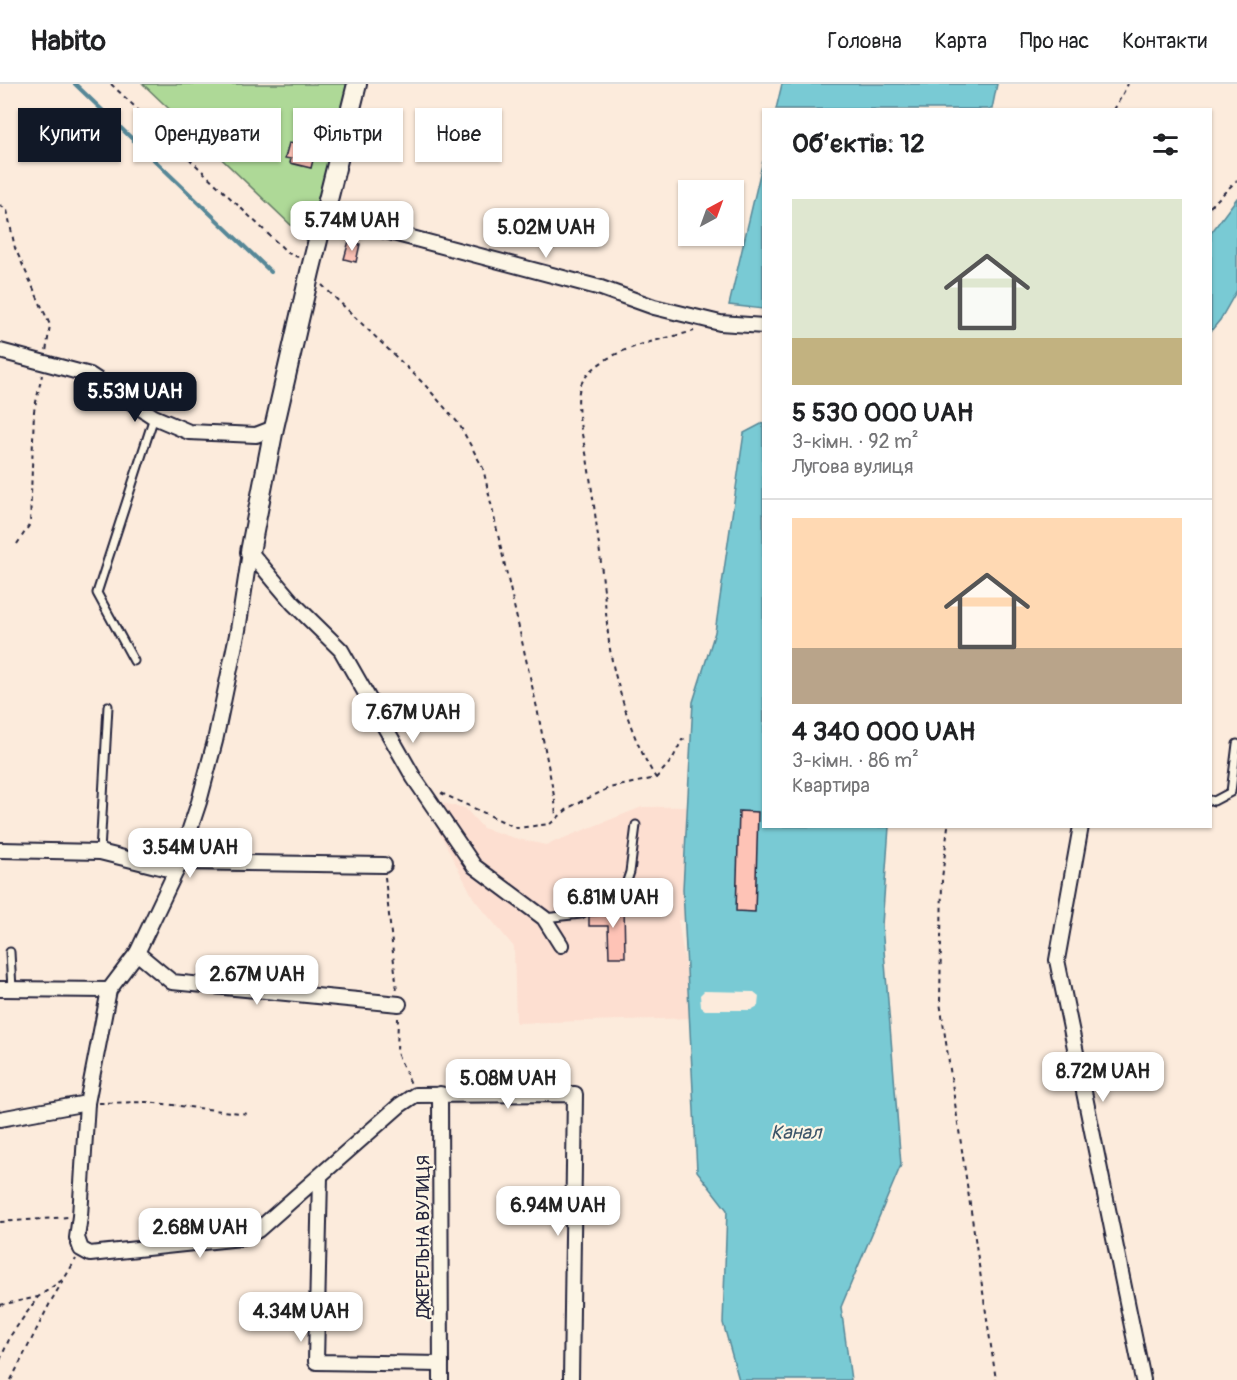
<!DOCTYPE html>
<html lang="uk">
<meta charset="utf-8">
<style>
:root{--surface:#fff;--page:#f2f2f2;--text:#202124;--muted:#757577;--line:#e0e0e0;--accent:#111827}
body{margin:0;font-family:Pangolin,sans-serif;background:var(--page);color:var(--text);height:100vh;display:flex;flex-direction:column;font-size:22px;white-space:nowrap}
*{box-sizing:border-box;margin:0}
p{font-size:20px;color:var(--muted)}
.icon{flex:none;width:33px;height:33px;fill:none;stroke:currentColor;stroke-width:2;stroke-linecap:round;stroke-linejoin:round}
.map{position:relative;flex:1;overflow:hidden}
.sheet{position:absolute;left:762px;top:24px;width:450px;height:720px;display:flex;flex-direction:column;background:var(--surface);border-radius:0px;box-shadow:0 2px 4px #0004}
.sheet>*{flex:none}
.guide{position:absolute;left:18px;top:24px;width:570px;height:54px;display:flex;gap:12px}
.needle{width:39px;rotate:41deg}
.fabs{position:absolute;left:678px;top:96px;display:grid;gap:12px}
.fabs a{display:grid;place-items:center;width:66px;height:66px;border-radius:0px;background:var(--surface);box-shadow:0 2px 4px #0004;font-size:30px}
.price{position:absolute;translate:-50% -51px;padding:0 14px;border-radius:12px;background:#fff;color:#222;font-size:20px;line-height:39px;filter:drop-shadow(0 2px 3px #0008)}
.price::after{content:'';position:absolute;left:50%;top:36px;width:18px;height:14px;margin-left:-9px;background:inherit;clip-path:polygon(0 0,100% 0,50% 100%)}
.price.on{background:var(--accent);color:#fff}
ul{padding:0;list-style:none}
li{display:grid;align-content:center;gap:12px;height:318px;padding:0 30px}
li+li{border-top:2px solid var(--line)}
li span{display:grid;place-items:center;height:186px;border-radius:0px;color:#555}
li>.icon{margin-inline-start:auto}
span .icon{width:108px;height:108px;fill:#fffc;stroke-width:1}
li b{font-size:26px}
h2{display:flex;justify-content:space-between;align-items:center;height:72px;padding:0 30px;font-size:26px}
.chip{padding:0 21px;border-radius:0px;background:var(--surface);box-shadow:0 2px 4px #0004;font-size:21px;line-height:54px}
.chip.on{background:var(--accent);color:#fff}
header{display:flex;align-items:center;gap:36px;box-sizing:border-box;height:84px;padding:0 30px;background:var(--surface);border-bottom:2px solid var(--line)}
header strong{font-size:28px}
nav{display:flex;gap:33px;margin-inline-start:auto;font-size:21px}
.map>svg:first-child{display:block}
</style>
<header>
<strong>Habito</strong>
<nav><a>Головна</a><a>Карта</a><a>Про нас</a><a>Контакти</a></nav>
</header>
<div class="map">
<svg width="1237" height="1296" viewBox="0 0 1237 1296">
<rect width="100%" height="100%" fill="#fcebdc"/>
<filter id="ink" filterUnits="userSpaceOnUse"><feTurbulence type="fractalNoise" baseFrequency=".0167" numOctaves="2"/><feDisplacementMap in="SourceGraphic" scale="12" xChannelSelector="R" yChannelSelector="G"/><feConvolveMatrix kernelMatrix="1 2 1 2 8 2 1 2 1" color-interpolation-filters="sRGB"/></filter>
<g filter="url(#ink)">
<!-- built -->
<polygon fill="#fddfd1" points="442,719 465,724 483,744 518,755 546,761 642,723 761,722 763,836 678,836 694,934 516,939 514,863 474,815 427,725"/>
<!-- green -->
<polygon fill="#aed997" stroke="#687e69" stroke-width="1.5" points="143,0 352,0 314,163"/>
<!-- water -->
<g fill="#79cad4" stroke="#568797" stroke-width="1.5">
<polygon points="782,0 997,0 992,25 776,25"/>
<polygon points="763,77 763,225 729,221"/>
<polygon points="1237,114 1237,206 1220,236 1211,247 1211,149"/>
<polygon points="763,339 764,742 889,743 882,841 901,1081 841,1223 851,1296 739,1296 723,1239 727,1126 697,1087 683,805 693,618 715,548 744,349"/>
</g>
<!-- pier -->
<polygon fill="#fcebdc" points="704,907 754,908 759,912 758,922 751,926 705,926 701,923 700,911"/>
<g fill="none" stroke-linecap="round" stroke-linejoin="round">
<!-- stream -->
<polyline stroke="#568797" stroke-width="4" points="75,0 271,188"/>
</g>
<!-- building -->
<g fill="#fec3b6" stroke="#22223b" stroke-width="1.5">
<polygon points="296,54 317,60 311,84 290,79 291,75 285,74 289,59 295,60"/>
<polygon points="349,157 360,160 356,178 344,175"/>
<polygon points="739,727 758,728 755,828 736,827"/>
<polygon points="624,822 625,873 609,873 608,842 589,842 589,832 603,831 604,824"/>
</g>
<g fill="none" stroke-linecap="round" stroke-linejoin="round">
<!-- service casing -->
<g stroke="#22223b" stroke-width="11">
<g id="service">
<polyline points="134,577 97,509 154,333"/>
<polyline points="1210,716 1214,717 1231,708 1237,660"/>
<polyline points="100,768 108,622"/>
<polyline points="544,834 581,830 602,818 617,817 622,812 630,788 636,741"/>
<polyline points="10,868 12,905"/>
</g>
</g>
<!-- minor casing -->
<g stroke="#22223b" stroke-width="18">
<g id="minor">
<polyline points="325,131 601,204 654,223 720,239 764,242"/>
<polyline points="0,267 90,291 154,333 189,348 256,351 274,344"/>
<polyline points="250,468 238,546 215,657 199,718 176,787 137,869 109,906 87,1019 80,1132 77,1154 81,1165 90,1170 241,1154 258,1146 400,1021 415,1011 575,1010 571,1296"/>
<polyline points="250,468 293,519 341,566 414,694 474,782 544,834 561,861"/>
<polyline points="1081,742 1057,876 1143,1296"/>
<polyline points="0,766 100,768 176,787 179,778 384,781"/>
<polyline points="137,869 172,898 399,920"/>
<polyline points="0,905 109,906"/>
<polyline points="440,1010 441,1296"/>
<polyline points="0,1035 87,1019"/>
<polyline points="320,1092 316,1278 441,1280"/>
</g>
</g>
<!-- tertiary casing -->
<g stroke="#22223b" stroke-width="22">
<polyline id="tertiary" points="250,468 274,344 310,188 357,0"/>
</g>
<!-- path -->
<g stroke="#22223b" stroke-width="2" stroke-dasharray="4.5 4.5" stroke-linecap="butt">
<polyline points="111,0 288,169 298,173"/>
<polyline points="1114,26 1128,0"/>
<polyline points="0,121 7,126 15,164 50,241 46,268"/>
<polyline points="1210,123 1237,96"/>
<polyline points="322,201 425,301 459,340 483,384 537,624 555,717 556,734"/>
<polyline points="17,460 30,440 34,327 42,291"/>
<polyline points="656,694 672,676 682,656 686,655"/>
<path d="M441,709l76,35 33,-4 20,-17 39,-19 47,-10c-19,-30 -30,-63 -39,-97 -10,-33 -10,-66 -14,-99 -4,-39 -9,-79 -15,-118 -3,-21 -18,-66 -4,-85 24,-32 74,-38 110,-48"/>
<polyline points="948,742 942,795 940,918 996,1296"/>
<polyline points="385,793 397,907"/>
<polyline points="398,934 397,969 411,1000"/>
<polyline points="99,1019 147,1018 248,1030"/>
<polyline points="0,1138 69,1133"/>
<polyline points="0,1221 38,1213"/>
<polyline points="0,1276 11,1251 38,1213 65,1194"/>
<polyline points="11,1296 51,1217 76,1175"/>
</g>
<!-- service -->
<use href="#service" stroke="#fcf5e5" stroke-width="7"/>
<!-- minor -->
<use href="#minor" stroke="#fcf5e5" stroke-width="14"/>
<!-- tertiary -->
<use href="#tertiary" stroke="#fcf5e5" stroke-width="18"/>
</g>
</g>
<g text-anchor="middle" stroke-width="4.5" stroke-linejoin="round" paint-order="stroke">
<!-- street labels -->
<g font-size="18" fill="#22223b" stroke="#fcf5e5">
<text transform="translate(423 1153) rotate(-90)" y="6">ДЖЕРЕЛЬНА ВУЛИЦЯ</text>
</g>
<!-- water labels -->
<g font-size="20" font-style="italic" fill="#3c5469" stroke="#fcf5e5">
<text x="796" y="1055">Канал</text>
</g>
</g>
</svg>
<div class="fabs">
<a><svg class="needle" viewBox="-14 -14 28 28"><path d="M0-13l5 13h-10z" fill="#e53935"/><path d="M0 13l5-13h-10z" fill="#757577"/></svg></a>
</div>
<b class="price" style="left:352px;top:168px">5.74M UAH</b>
<b class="price" style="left:546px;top:175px">5.02M UAH</b>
<b class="price on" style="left:135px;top:339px">5.53M UAH</b>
<b class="price" style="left:413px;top:660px">7.67M UAH</b>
<b class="price" style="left:190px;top:795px">3.54M UAH</b>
<b class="price" style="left:613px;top:845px">6.81M UAH</b>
<b class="price" style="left:257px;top:922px">2.67M UAH</b>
<b class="price" style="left:1103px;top:1019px">8.72M UAH</b>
<b class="price" style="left:508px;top:1026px">5.08M UAH</b>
<b class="price" style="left:558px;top:1153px">6.94M UAH</b>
<b class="price" style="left:200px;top:1175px">2.68M UAH</b>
<b class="price" style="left:301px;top:1259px">4.34M UAH</b>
<div class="guide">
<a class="chip on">Купити</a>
<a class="chip">Орендувати</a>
<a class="chip">Фільтри</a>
<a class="chip">Нове</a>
</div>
<section class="sheet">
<h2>Об’єктів: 12<svg class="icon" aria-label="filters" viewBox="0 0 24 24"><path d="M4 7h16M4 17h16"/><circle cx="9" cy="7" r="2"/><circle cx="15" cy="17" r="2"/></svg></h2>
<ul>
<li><span style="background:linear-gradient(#dfe7d0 75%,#c2b280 0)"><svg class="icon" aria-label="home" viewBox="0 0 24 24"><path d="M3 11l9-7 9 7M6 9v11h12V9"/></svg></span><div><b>5 530 000 UAH</b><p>3-кімн. · 92 m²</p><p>Лугова вулиця</p></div></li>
<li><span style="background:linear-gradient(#ffd9b3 70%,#b9a48a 0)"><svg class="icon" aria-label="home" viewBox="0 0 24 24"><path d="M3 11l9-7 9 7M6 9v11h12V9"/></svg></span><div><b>4 340 000 UAH</b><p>3-кімн. · 86 m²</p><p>Квартира</p></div></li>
</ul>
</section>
</div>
